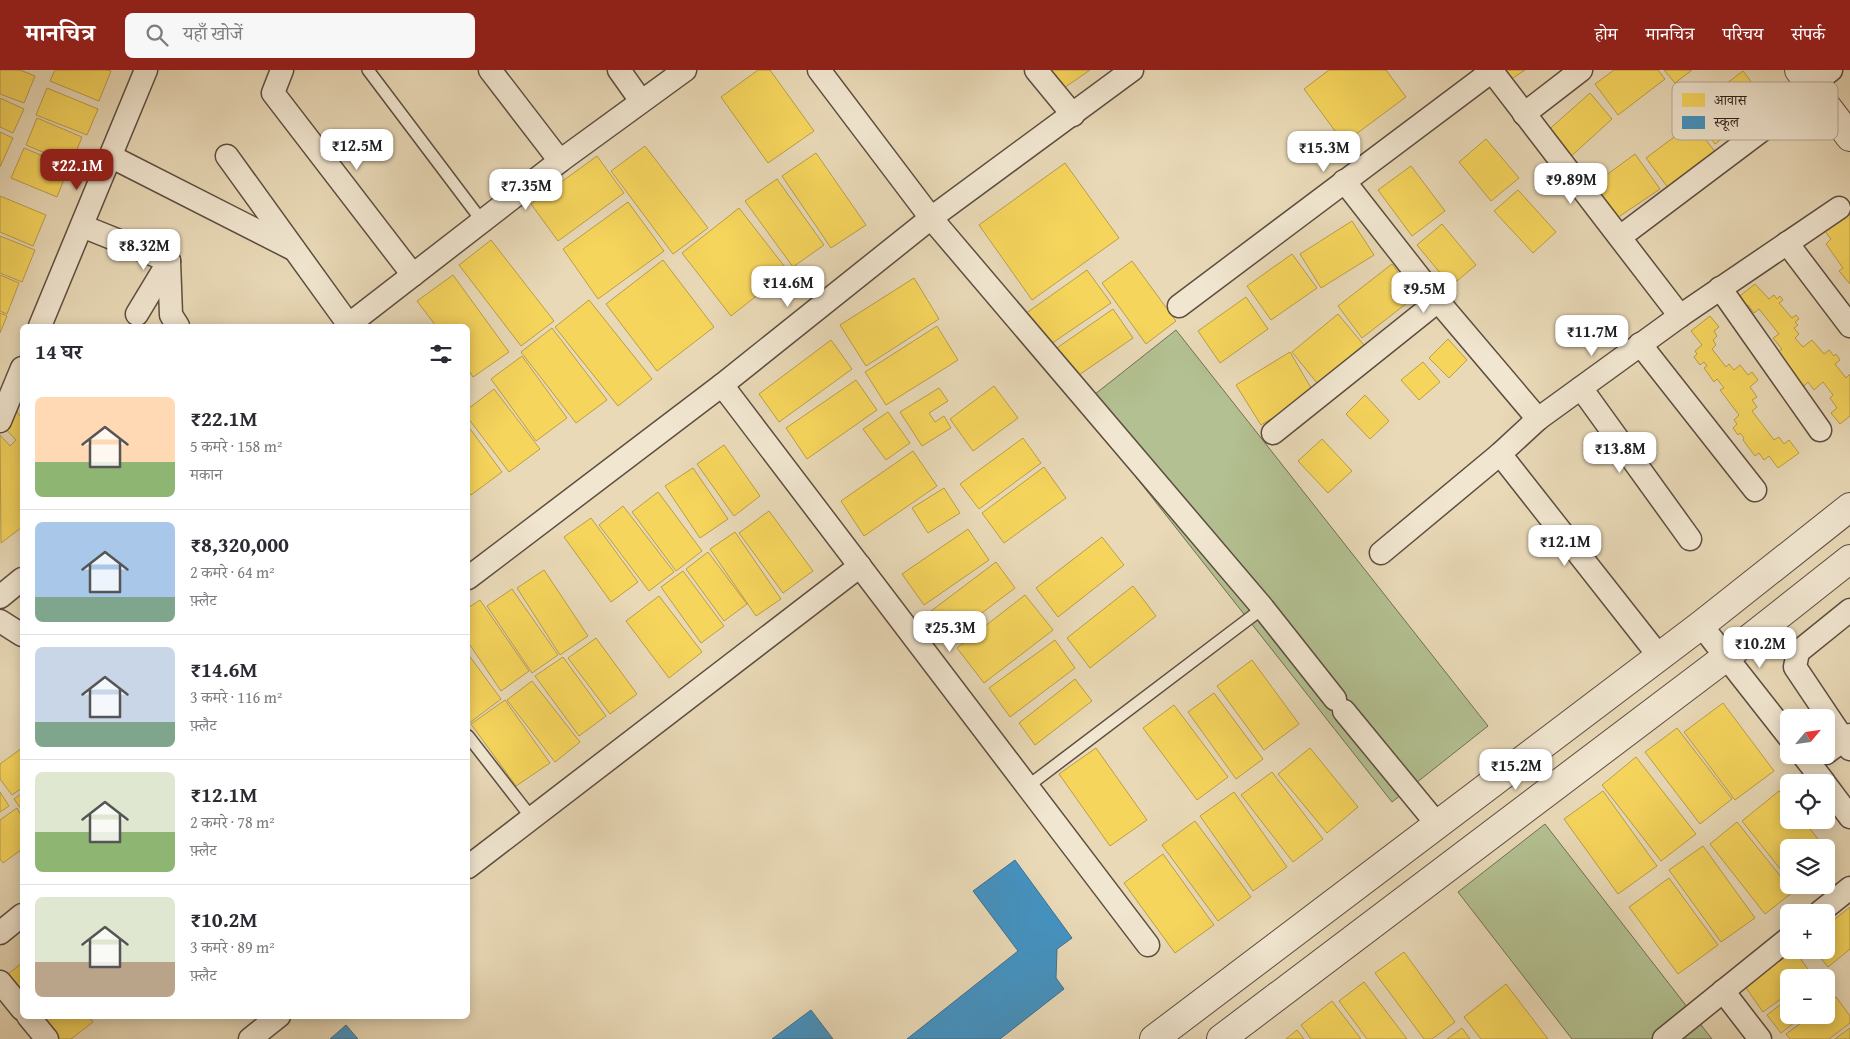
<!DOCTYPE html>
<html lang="hi">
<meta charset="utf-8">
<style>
:root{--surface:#fff;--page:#f7f7f7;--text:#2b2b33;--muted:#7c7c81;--line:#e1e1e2;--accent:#8f2418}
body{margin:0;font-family:"Gentium Book Plus","Noto Serif Devanagari",serif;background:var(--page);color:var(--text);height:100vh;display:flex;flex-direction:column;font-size:19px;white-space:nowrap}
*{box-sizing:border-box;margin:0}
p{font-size:16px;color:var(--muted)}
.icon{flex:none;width:28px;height:28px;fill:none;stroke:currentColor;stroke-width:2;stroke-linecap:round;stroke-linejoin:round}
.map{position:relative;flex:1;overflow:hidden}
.drawer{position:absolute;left:20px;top:254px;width:450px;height:695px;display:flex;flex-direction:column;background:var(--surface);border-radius:8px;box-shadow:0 2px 12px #0003}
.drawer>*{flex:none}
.needle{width:32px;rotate:61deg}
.tools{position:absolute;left:1780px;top:639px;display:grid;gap:10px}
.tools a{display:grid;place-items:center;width:55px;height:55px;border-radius:8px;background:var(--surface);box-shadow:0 2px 12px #0003;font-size:25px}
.price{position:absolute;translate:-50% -42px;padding:0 11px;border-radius:10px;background:#fff;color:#222;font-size:16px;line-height:32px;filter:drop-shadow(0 1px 2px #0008)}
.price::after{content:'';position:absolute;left:50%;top:30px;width:15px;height:11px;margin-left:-8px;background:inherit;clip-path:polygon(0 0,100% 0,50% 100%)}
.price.current{background:var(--accent);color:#fff}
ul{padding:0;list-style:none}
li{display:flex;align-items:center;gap:15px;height:125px;padding:0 15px}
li+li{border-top:1px solid var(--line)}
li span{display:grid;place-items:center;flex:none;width:140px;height:100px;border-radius:8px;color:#555}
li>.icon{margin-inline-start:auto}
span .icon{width:60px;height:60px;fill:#fffc;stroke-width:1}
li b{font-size:21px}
h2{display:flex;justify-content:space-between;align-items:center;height:60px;padding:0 15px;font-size:21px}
header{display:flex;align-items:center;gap:30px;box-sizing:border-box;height:70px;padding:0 25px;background:var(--accent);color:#fff}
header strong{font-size:24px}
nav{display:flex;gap:28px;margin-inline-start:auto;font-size:18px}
.search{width:350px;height:45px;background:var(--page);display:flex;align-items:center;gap:12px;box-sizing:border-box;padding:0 18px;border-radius:8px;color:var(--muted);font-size:19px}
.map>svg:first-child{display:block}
</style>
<header>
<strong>मानचित्र</strong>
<div class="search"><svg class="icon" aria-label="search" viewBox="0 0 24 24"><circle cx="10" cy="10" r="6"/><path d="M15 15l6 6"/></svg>यहाँ खोजें</div>
<nav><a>होम</a><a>मानचित्र</a><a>परिचय</a><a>संपर्क</a></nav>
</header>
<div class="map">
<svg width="1850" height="969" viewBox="0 0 1850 969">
<rect width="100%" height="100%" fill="#e9d9b7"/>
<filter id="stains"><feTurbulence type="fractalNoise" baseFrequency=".004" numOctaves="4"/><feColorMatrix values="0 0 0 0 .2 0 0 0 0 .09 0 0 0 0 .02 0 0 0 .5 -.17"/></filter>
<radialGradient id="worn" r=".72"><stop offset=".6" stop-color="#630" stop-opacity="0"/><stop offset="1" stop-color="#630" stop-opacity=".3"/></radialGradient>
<!-- green -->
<g fill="#b3c091" stroke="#707056">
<polygon points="1176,260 1488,656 1392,732 1080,336"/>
<polygon points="1545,754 1712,969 1572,969 1458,822"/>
</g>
<!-- homes -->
<g fill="#f6d55c" stroke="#ba9e48">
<polygon points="0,0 20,0 35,6 24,33 0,24"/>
<polygon points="55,0 107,0 111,1 99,31 50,11"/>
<polygon points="758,0 770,0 814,61 768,93 721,27"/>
<polygon points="1047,0 1090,0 1064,18"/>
<polygon points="1329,0 1386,0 1406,27 1344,73 1304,19"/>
<polygon points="1498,0 1525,0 1507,12"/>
<polygon points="1614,0 1658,0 1665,9 1618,45 1595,14"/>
<polygon points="1664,0 1692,0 1675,13"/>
<polygon points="1743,1 1768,34 1715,74 1690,41"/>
<polygon points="47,18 98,39 87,65 36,45"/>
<polygon points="1590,23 1612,49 1567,90 1544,64"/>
<polygon points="0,28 24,39 13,63 0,57"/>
<polygon points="37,48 82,67 71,94 26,75"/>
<polygon points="1693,53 1716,83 1669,119 1646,88"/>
<polygon points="0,62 13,68 0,97"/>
<polygon points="1486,69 1519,108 1491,131 1459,92"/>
<polygon points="645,76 708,158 673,184 611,101"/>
<polygon points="24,78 69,97 57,127 11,108"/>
<polygon points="816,83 866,155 831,178 782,106"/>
<polygon points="1635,84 1660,119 1614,150 1586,120"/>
<polygon points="597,86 624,123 558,171 531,134"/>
<polygon points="1065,93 1119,168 1032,230 979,155"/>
<polygon points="1411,96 1445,141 1412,166 1378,120"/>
<polygon points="777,109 824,175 793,197 745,131"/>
<polygon points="1518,120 1556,162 1533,183 1494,141"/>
<polygon points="0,126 46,145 33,176 0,162"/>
<polygon points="628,132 664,181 598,229 563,179"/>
<polygon points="739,138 788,201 731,246 682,183"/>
<polygon points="1847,142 1850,146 1850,214 1839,201 1843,198 1826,174 1831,169 1824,160"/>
<polygon points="1352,151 1374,185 1321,218 1300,184"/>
<polygon points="1442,154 1476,195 1451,216 1417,175"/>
<polygon points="0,166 35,180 22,212 0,203"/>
<polygon points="491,170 554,251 521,276 459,195"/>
<polygon points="1292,184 1317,218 1271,250 1247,216"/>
<polygon points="663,190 714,257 657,301 606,234"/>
<polygon points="1132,191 1176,251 1146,274 1102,213"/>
<polygon points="1392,194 1416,226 1362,268 1338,236"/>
<polygon points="1087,200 1111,233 1048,276 1025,244"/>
<polygon points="0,205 19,213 7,244 0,241"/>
<polygon points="453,205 509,282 473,307 468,299 468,256 436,256 417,231"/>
<polygon points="914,208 939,249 866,296 840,255"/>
<polygon points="1755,214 1769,229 1774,225 1777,229 1780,226 1783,230 1779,233 1792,248 1796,245 1799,249 1795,252 1798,255 1794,258 1799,264 1795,268 1803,277 1812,270 1824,284 1829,280 1834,286 1836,284 1840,290 1835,294 1846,308 1850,304 1850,346 1840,354 1831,343 1837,338 1830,328 1833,325 1823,312 1814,320 1808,312 1804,316 1776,284 1782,279 1773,268 1779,264 1759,239 1754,243 1748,235 1744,239 1736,229"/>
<polygon points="1246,227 1268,259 1220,293 1198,261"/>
<polygon points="589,230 652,309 618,336 555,257"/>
<polygon points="1113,239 1133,268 1073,309 1054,280"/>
<polygon points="0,243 7,246 0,263"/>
<polygon points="1338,244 1368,280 1321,318 1292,282"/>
<polygon points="1710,246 1719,257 1714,261 1717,266 1713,270 1716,275 1712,279 1726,297 1729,294 1734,300 1740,295 1748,305 1752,302 1758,310 1750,317 1757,327 1752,330 1757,337 1752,341 1774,370 1779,367 1784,374 1789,370 1799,383 1778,398 1769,386 1764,390 1759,383 1755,386 1743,370 1744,368 1740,363 1738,365 1733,358 1737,354 1734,350 1739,345 1720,320 1724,318 1717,309 1714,312 1704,298 1707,296 1704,292 1700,295 1694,287 1697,284 1695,281 1702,275 1691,261"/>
<polygon points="937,256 958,290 886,335 865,302"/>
<polygon points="552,258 607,330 576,353 521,282"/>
<polygon points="1448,269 1467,290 1449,308 1429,288"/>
<polygon points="831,270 852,299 779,352 759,324"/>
<polygon points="1290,282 1314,323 1261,355 1236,315"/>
<polygon points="522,286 567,348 536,371 491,309"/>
<polygon points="1423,292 1440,312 1419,330 1401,310"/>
<polygon points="856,310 877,340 807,389 786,358"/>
<polygon points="994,316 1018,348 973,381 950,349"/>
<polygon points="939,318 948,331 929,343 935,352 944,346 951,358 922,376 900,342"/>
<polygon points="494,319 540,379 509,402 468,348 468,339"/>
<polygon points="1365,325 1389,351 1370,369 1346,344"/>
<polygon points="17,342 22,349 22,457 1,473 0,365 10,376 16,370 2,355"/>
<polygon points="888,342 910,373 886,390 863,359"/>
<polygon points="468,356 502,402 471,425 468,421"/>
<polygon points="1023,368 1041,393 979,439 960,414"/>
<polygon points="1322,369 1352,401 1328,423 1298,391"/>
<polygon points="724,375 760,426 734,446 697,394"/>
<polygon points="913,381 937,416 864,466 841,431"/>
<polygon points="1044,397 1066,428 1004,473 982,443"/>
<polygon points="693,398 728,449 700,468 665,416"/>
<polygon points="944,418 960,443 928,463 912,438"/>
<polygon points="658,422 702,481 676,501 632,442"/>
<polygon points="623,436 674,502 649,521 599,455"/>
<polygon points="769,441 813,501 783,523 739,463"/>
<polygon points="591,448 638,512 611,532 564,467"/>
<polygon points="968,459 989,490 924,535 902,504"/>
<polygon points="735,462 781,529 756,546 710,479"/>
<polygon points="1102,467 1124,495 1058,547 1036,518"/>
<polygon points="708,482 747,534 724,551 686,499"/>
<polygon points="996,492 1015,518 950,567 931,541"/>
<polygon points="544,500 588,566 560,585 517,518"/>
<polygon points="683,501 724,556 701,573 661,517"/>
<polygon points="1133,516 1156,546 1090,598 1067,568"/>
<polygon points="512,519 558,585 532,603 487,536"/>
<polygon points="1025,525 1053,560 984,613 957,578"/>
<polygon points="659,526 702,582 669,608 626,551"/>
<polygon points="480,530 529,601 501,621 468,572 468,538"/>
<polygon points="596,568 637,624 610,644 568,588"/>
<polygon points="1055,570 1075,598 1010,647 989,618"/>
<polygon points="468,584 501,629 468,654"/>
<polygon points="563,587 606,646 579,666 535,606"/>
<polygon points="1252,590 1299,654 1264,680 1217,616"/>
<polygon points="1075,609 1092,631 1035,675 1019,653"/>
<polygon points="532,611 580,672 555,692 507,630"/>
<polygon points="1214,623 1263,689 1236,709 1188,642"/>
<polygon points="505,630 550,693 516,716 471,654"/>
<polygon points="1723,633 1774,701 1735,730 1684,662"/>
<polygon points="1174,635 1228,707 1197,730 1143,658"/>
<polygon points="1677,658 1732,729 1700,754 1645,682"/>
<polygon points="22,678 22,718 12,725 0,709 0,694"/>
<polygon points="1096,678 1147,750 1110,776 1059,704"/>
<polygon points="1310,678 1358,737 1327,763 1278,704"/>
<polygon points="1636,687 1696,764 1661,791 1602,715"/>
<polygon points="1272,702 1323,769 1293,792 1241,725"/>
<polygon points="1603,721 1657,796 1618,824 1564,749"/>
<polygon points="1779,721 1789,733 1789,750 1803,750 1825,778 1789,778 1789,810 1742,751"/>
<polygon points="0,722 9,736 0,742"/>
<polygon points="1234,722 1287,797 1253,821 1200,746"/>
<polygon points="22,723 22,740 14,729"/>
<polygon points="17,738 22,747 22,779 3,793 0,789 0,750"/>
<polygon points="1195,751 1251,827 1218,851 1162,775"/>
<polygon points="1737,752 1793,822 1765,844 1710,774"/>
<polygon points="1703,776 1755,848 1721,872 1669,800"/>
<polygon points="1826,779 1833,788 1826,793"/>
<polygon points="1163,784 1214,855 1175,883 1124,813"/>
<polygon points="1669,808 1718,875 1678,904 1629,837"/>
<polygon points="1850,837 1850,879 1828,897 1814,880 1826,880 1826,856"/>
<polygon points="1791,880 1794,880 1813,906 1789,908 1789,923 1763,942 1744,915"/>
<polygon points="1404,882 1455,952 1432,969 1424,969 1375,903"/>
<polygon points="22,893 22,924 8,904"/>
<polygon points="1364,912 1407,969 1367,969 1339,931"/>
<polygon points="1506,914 1548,969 1481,969 1464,947"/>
<polygon points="1836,927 1850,946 1850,953 1829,969 1790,969 1786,964 1812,945 1826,945 1826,934"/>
<polygon points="1789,928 1789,945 1804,945 1781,963 1767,945"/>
<polygon points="1332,931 1361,969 1311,969 1301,955"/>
<polygon points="39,946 88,946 93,952 71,969 51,969"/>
<polygon points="1462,958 1470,969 1447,969"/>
<polygon points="1850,958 1850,969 1835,969"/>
<polygon points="1297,960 1304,969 1286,969"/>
</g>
<!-- schools -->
<g fill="#4393c3" stroke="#3d7090">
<polygon points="1015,790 1072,868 1057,879 1056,908 1064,919 1000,969 907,969 1018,881 973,821"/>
<polygon points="811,940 833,969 772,969"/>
<polygon points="346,955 358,969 330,969"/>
</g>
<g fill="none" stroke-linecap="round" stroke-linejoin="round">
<!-- service casing -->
<g stroke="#5d4e41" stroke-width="14">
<g id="service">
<polyline points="368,0 482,151"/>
<polyline points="468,666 531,747"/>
<polyline points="1028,716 1263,538"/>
</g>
</g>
<!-- minor casing -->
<g stroke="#5d4e41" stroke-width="25">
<g id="minor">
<polyline points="282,0 273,23 413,205"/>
<polyline points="490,0 560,91"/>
<polyline points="619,0 641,31"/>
<polyline points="819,0 931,148 1263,538 1335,629"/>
<polyline points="1036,0 1073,45"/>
<polyline points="1491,0 1680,246"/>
<polyline points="1811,16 1831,0"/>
<polyline points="1524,44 1581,0"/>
<polyline points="227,86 349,255"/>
<polyline points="112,87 291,178"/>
<polyline points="1344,111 1438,231 1538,349"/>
<polyline points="82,156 169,191 171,245 178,256"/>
<polyline points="1620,167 1774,51"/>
<polyline points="1787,173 1850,256"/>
<polyline points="1720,218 1820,360"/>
<polyline points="1179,236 1492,1"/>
<polyline points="137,244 169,191"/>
<polyline points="40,256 146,0"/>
<polyline points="347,256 560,91 685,0"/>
<polyline points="1640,274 1755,420"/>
<polyline points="722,315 1148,875"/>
<polyline points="1581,318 1690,469"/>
<polyline points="0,351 22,298"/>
<polyline points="1273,363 1438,231"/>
<polyline points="1500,384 1659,586"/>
<polyline points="1381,483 1500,384 1538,349 1680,246 1839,138"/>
<polyline points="468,508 722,315 931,148 1132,0"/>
<polyline points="0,527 22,509"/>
<polyline points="1850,540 1798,582 1795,597 1850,679"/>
<polyline points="0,551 22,565"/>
<polyline points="1701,555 1789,667"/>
<polyline points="1344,641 1437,754"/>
<polyline points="1826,683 1850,665"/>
<polyline points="1803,685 1824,712"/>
<polyline points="1826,715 1850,747"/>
<polyline points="468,797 860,496"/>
<polyline points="1820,842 1850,818"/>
<polyline points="0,863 22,845"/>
<polyline points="0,912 22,939"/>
<polyline points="1723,921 1760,969"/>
<polyline points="28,946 47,969"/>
<polyline points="250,969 279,946"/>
<polyline points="1664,969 1789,868"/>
</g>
</g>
<!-- tertiary casing -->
<g stroke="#5d4e41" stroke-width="30">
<g id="tertiary">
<polyline points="1799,0 1850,67"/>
<polyline points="1154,969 1701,555 1850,437"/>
<polyline points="1221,969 1726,587 1850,489"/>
</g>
</g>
<!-- service -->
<use href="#service" stroke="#f1e6d0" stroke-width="11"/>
<!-- minor -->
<use href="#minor" stroke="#f1e6d0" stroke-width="22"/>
<!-- tertiary -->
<use href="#tertiary" stroke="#f1e6d0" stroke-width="28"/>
</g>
<!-- legend -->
<rect x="1672" y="12" width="166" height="58" rx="8" fill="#f1e6d0" stroke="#b6aa99" stroke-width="1"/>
<rect x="1682" y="23" width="23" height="14" fill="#f6d55c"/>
<rect x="1682" y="46" width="23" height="13" fill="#4393c3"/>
<g font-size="14" fill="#2e1f1a">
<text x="1714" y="35">आवास</text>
<text x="1714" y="57">स्कूल</text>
</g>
<rect width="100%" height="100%" filter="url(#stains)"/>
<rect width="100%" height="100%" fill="url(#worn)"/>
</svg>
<div class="tools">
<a><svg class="needle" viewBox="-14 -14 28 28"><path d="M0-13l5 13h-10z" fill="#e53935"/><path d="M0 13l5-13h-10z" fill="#7c7c81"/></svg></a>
<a><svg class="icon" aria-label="locate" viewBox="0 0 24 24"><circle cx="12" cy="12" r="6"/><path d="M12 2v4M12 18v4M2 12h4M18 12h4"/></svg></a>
<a><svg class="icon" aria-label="layers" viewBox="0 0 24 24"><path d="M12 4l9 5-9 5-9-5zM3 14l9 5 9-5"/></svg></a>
<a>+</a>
<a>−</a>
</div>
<b class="price" style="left:357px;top:101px">₹12.5M</b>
<b class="price" style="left:1324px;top:103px">₹15.3M</b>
<b class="price current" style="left:77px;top:121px">₹22.1M</b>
<b class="price" style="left:1571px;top:135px">₹9.89M</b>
<b class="price" style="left:526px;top:141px">₹7.35M</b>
<b class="price" style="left:144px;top:201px">₹8.32M</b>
<b class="price" style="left:788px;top:238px">₹14.6M</b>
<b class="price" style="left:1424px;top:244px">₹9.5M</b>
<b class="price" style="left:1592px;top:287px">₹11.7M</b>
<b class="price" style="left:1620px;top:404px">₹13.8M</b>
<b class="price" style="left:1565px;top:497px">₹12.1M</b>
<b class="price" style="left:950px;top:583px">₹25.3M</b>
<b class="price" style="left:1760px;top:599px">₹10.2M</b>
<b class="price" style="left:1516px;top:721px">₹15.2M</b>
<section class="drawer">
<h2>14 घर<svg class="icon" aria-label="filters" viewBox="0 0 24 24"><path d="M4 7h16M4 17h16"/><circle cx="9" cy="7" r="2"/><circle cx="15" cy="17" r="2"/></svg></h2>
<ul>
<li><span style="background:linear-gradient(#ffd9b3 65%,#8fb573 0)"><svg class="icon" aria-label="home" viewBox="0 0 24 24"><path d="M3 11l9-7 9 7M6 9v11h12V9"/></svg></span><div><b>₹22.1M</b><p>5 कमरे · 158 m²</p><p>मकान</p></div></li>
<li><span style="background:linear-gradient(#a9c7e8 75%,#7fa58c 0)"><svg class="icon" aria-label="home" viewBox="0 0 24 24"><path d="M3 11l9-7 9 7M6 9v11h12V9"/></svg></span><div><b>₹8,320,000</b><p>2 कमरे · 64 m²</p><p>फ़्लैट</p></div></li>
<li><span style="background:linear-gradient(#c9d6e8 75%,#7fa58c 0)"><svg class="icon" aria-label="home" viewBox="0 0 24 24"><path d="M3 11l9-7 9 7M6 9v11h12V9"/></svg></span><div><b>₹14.6M</b><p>3 कमरे · 116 m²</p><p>फ़्लैट</p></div></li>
<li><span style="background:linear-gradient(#dfe7d0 60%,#8fb573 0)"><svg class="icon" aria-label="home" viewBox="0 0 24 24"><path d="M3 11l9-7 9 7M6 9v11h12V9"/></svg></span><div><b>₹12.1M</b><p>2 कमरे · 78 m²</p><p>फ़्लैट</p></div></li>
<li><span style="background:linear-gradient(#dfe7d0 65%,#b9a48a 0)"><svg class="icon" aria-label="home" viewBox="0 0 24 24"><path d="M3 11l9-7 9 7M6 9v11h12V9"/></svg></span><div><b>₹10.2M</b><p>3 कमरे · 89 m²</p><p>फ़्लैट</p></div></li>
</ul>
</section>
</div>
